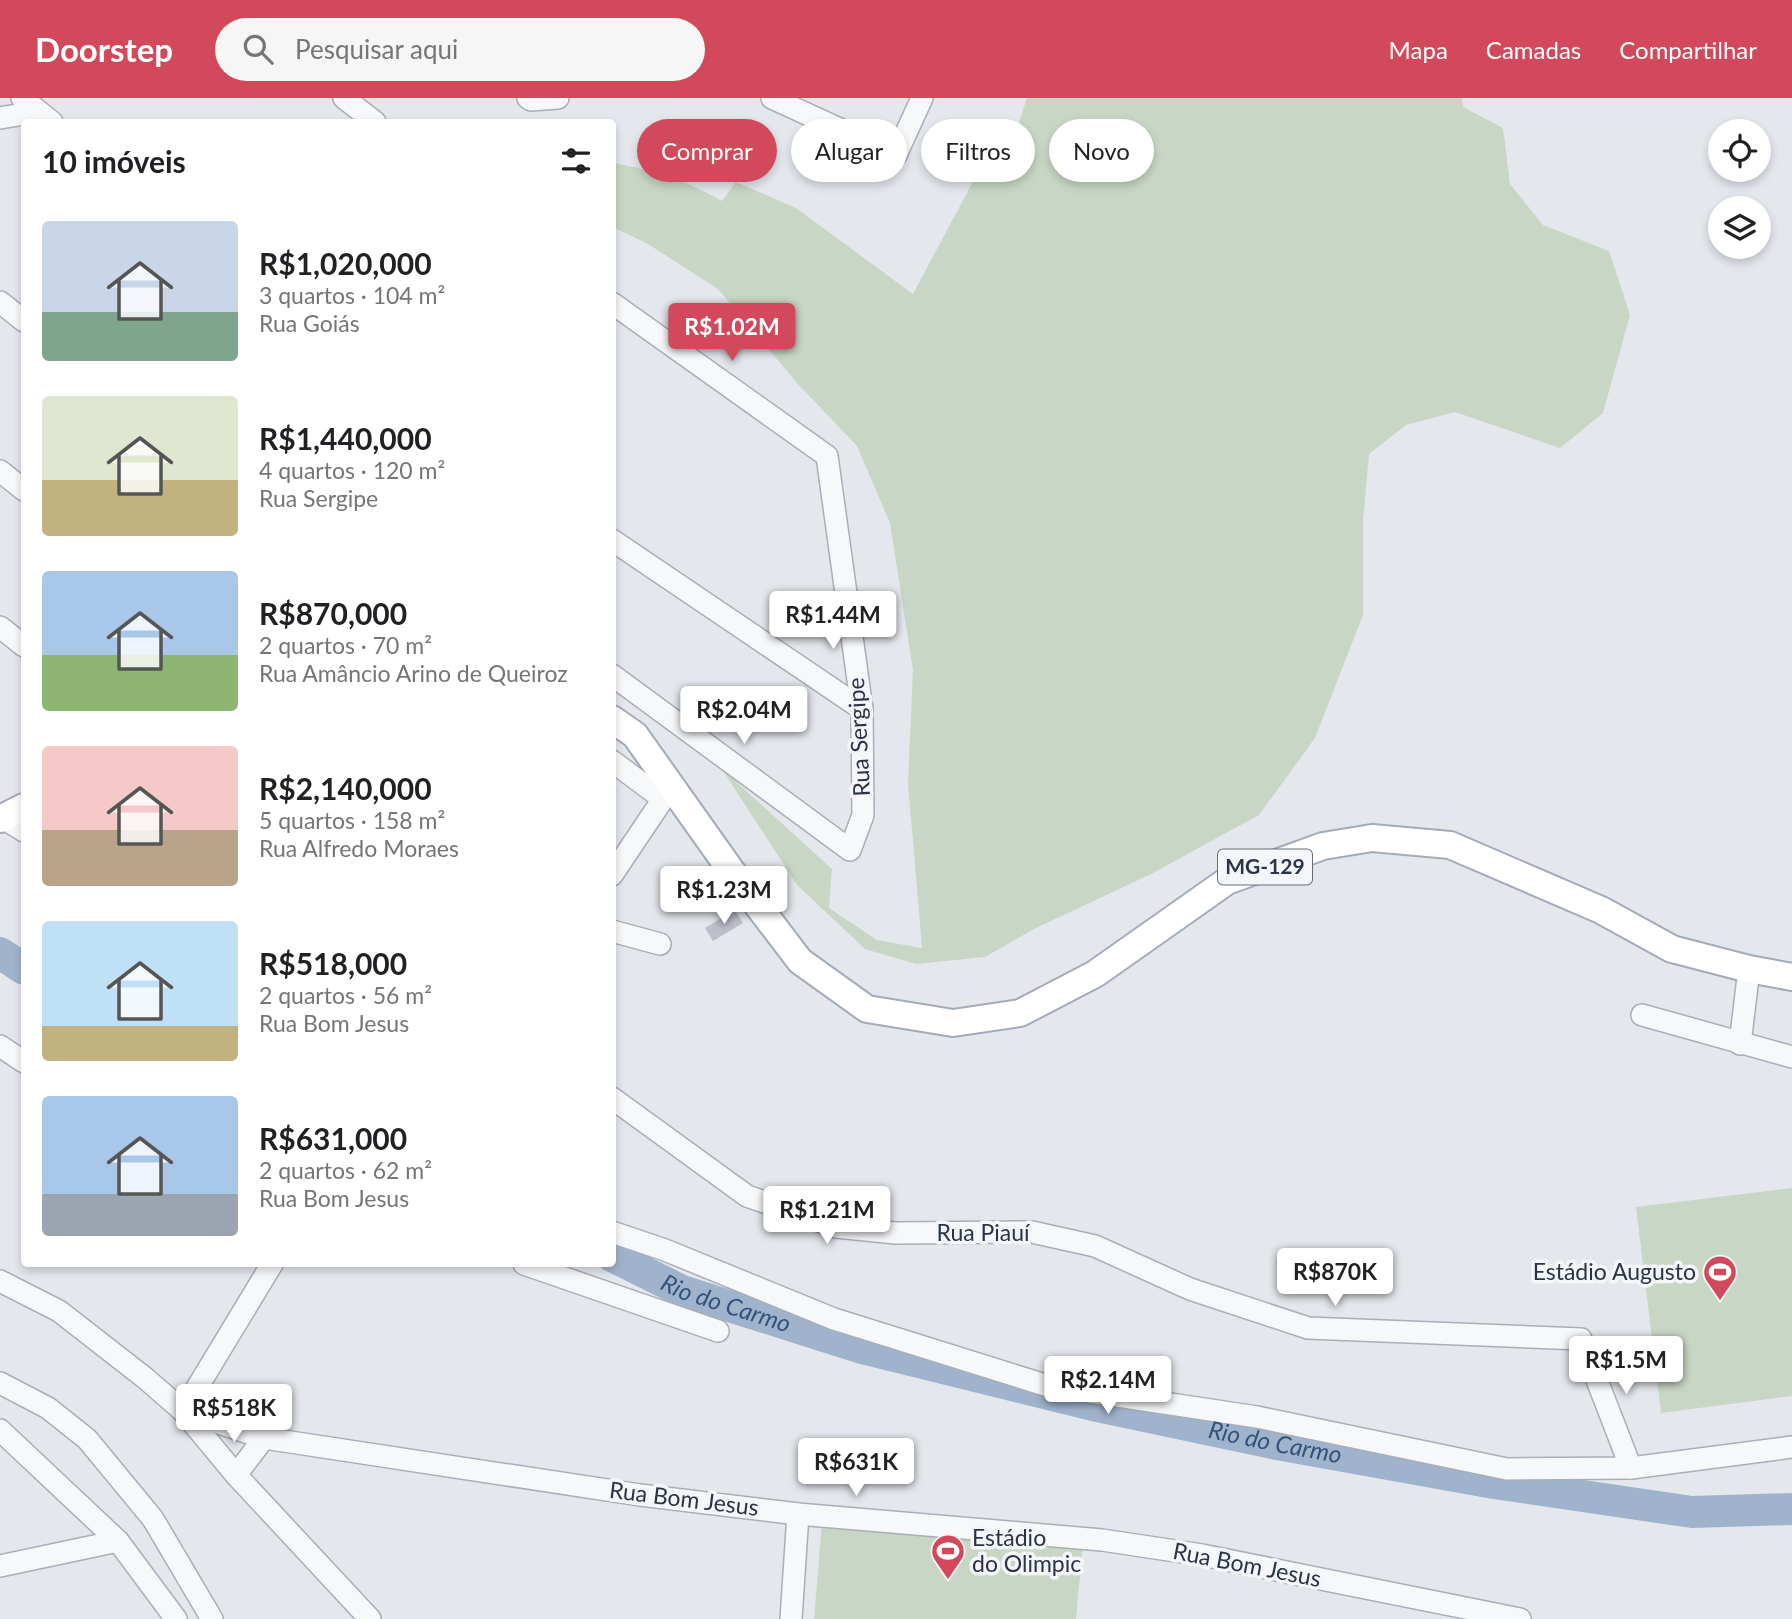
<!DOCTYPE html>
<html lang="pt">
<meta charset="utf-8">
<style>
:root{--surface:#fff;--page:#f6f6f6;--text:#202124;--muted:#757577;--accent:#d1495b}
body{margin:0;font-family:Lato,sans-serif;background:var(--page);color:var(--text);height:100vh;display:flex;flex-direction:column;font-size:26px;white-space:nowrap}
*{box-sizing:border-box;margin:0}
p{font-size:23px;color:var(--muted)}
.icon{flex:none;width:38px;height:38px;fill:none;stroke:currentColor;stroke-width:2;stroke-linecap:round;stroke-linejoin:round}
.map{position:relative;flex:1;overflow:hidden}
.details{position:absolute;left:21px;top:21px;width:595px;height:1148px;display:flex;flex-direction:column;background:var(--surface);border-radius:7px;box-shadow:0 4px 10px #0003}
.details>*{flex:none}
.top-card{position:absolute;left:637px;top:21px;width:665px;height:63px;display:flex;gap:14px}
.fabs{position:absolute;left:1708px;top:21px;display:grid;gap:14px}
.fabs a{display:grid;place-items:center;width:63px;height:63px;border-radius:50%;background:var(--surface);box-shadow:0 4px 10px #0003;font-size:35px}
.price{position:absolute;translate:-50% -60px;padding:0 16px;border-radius:7px;background:#fff;color:#222;font-size:23px;line-height:46px;filter:drop-shadow(0 2px 4px #0008)}
.price::after{content:'';position:absolute;left:50%;top:42px;width:21px;height:16px;margin-left:-10px;background:inherit;clip-path:polygon(0 0,100% 0,50% 100%)}
.price.active{background:var(--accent);color:#fff}
ul{padding:0;list-style:none}
li{display:flex;align-items:center;gap:21px;height:175px;padding:0 21px}
li span{display:grid;place-items:center;flex:none;width:196px;height:140px;border-radius:7px;color:#555}
li>.icon{margin-inline-start:auto}
span .icon{width:84px;height:84px;fill:#fffc;stroke-width:1}
li b{font-size:30px}
h2{display:flex;justify-content:space-between;align-items:center;height:84px;padding:0 21px;font-size:30px}
.tag{padding:0 24px;border-radius:32px;background:var(--surface);box-shadow:0 4px 10px #0003;font-size:24px;line-height:63px}
.tag.active{background:var(--accent);color:#fff}
header{display:flex;align-items:center;gap:42px;box-sizing:border-box;height:98px;padding:0 35px;background:var(--accent);color:#fff}
header strong{font-size:33px}
nav{display:flex;gap:38px;margin-inline-start:auto;font-size:24px}
.search{width:490px;height:63px;background:var(--page);display:flex;align-items:center;gap:18px;box-sizing:border-box;padding:0 24px;border-radius:38px;color:var(--muted);font-size:26px}
.map>svg:first-child{display:block}
</style>
<header>
<strong>Doorstep</strong>
<div class="search"><svg class="icon" aria-label="search" viewBox="0 0 24 24"><circle cx="10" cy="10" r="6"/><path d="M15 15l6 6"/></svg>Pesquisar aqui</div>
<nav><a>Mapa</a><a>Camadas</a><a>Compartilhar</a></nav>
</header>
<div class="map">
<svg width="1792" height="1521" viewBox="0 0 1792 1521">
<rect width="100%" height="100%" fill="#e4e7ec"/>
<!-- green -->
<g fill="#c9d6c5">
<path d="M1027,0h435l1,9 40,21 7,56 33,41 66,26 21,64 -27,98 -43,35 -105,-36 -49,13 -37,29 -6,67v94l-48,123 -56,77 -108,59 -117,55 -49,28 -69,7 -51,-15 -68,-64 -75,-116 110,100 -3,39 48,32 45,8 -14,-165 5,-113 -23,-147 -33,-77 -60,-63 -79,-94 -70,-45 -35,-17v-64c43,8 70,16 109,38l14,-19 60,26 117,86 72,-135 28,-19z"/>
<polygon points="1792,1090 1792,1298 1661,1315 1636,1109"/>
<polygon points="822,1424 1083,1445 1076,1521 814,1521"/>
</g>
<g fill="none" stroke-linecap="round" stroke-linejoin="round">
<!-- river -->
<g stroke="#9fb4cc" stroke-width="32">
<polyline points="0,855 24,871"/>
<path id="s1" d="M612,1158l70,35 180,57 231,57 184,39 217,39 198,29 100,-3"/>
</g>
</g>
<!-- building -->
<polygon fill="#bbc0ca" points="735,812 743,825 713,843 705,830"/>
<g fill="none" stroke-linecap="round" stroke-linejoin="round">
<!-- minor casing -->
<g stroke="#a9aeb7" stroke-width="24">
<g id="minor">
<polyline points="22,0 52,24"/>
<polyline points="344,0 375,24"/>
<polyline points="528,0 531,2 558,0"/>
<polyline points="772,0 896,57 922,0"/>
<polyline points="0,20 37,14"/>
<polyline points="0,204 24,223"/>
<polyline points="612,205 827,358 862,611 863,717 850,752 612,577"/>
<polyline points="0,373 24,392"/>
<polyline points="612,442 862,611"/>
<polyline points="0,529 24,548"/>
<polyline points="612,663 663,701 612,777"/>
<polyline points="0,718 24,733"/>
<polyline points="612,833 660,846"/>
<polyline points="1642,917 1792,959"/>
<polyline points="1740,946 1749,871"/>
<polyline points="0,948 24,964"/>
<polyline points="612,1000 747,1098 836,1129 896,1135 1032,1134 1095,1148 1190,1191 1308,1230 1581,1241 1631,1370"/>
<polyline points="612,1134 665,1152 834,1221 1045,1287 1257,1319 1507,1371 1631,1370 1792,1349"/>
<polyline points="524,1166 718,1233"/>
<polyline points="0,1183 59,1213 145,1280 183,1313 236,1377 370,1521"/>
<polyline points="0,1285 48,1310 87,1341 153,1421 212,1521"/>
<polyline points="183,1313 264,1340 640,1397 798,1416 1102,1442 1202,1457 1520,1521"/>
<polyline points="183,1313 272,1166"/>
<polyline points="0,1332 118,1443 176,1521"/>
<polyline points="236,1377 264,1340"/>
<polyline points="0,1468 118,1443"/>
<polyline points="791,1521 798,1416"/>
</g>
</g>
<!-- major casing -->
<g stroke="#a3abb8" stroke-width="30">
<g id="major">
<polyline points="612,621 635,637 730,771 800,863 867,911 953,925 1020,915 1095,876 1227,783 1323,748 1372,740 1450,747 1601,812 1672,851 1749,871 1792,879"/>
<polyline points="0,721 24,709"/>
</g>
</g>
<!-- minor -->
<use href="#minor" stroke="#f7f8fa" stroke-width="21"/>
<!-- major -->
<use href="#major" stroke="#fff" stroke-width="26"/>
</g>
<!-- icons -->
<defs>
<g id="stadium-pin" transform="scale(1.75)"><path d="M0 17L-7.5 6A9.5 9.5 0 1 1 7.5 6Z" fill="#d1495b" stroke="#f4f6f9"/><path d="M0-5a6.5 5 0 1 0 0 10a6.5 5 0 1 0 0-10ZM-3.5-1.8h7v3.6h-7Z" fill="#fff"/></g>
</defs>
<g fill-rule="evenodd">
<use href="#stadium-pin" x="1720" y="1174"/>
<use href="#stadium-pin" x="948" y="1453"/>
</g>
<g text-anchor="middle" stroke-width="7" stroke-linejoin="round" paint-order="stroke">
<!-- shield labels -->
<rect fill="#f4f6f9" stroke="#676e7b" stroke-width="2" x="1218" y="751.5" width="94" height="35" rx="5"/>
<g font-size="21" font-weight="bold" fill="#2b3445">
<text x="1265" y="776">MG-129</text>
</g>
<!-- street labels -->
<g font-size="23" fill="#2b3445" stroke="#f4f6f9">
<text transform="translate(859 639) rotate(-93)" y="8">Rua Sergipe</text>
<text x="983" y="1143">Rua Piauí</text>
<text transform="translate(684 1401) rotate(7)" y="8">Rua Bom Jesus</text>
<text transform="translate(1247 1467) rotate(11)" y="8">Rua Bom Jesus</text>
</g>
<!-- poi labels -->
<g font-size="23" fill="#2b3445" stroke="#f4f6f9" text-anchor="end">
<text x="1696" y="1182">Estádio Augusto</text>
<text x="972" y="1448" text-anchor="start">Estádio<tspan x="972" dy="26">do Olimpic</tspan></text>
</g>
<!-- water labels -->
<g font-size="24" font-style="italic" fill="#34527a" stroke="#f4f6f9">
<text dy="8" stroke="none"><textPath href="#s1" startOffset="124">Rio do Carmo</textPath></text>
<text dy="8" stroke="none"><textPath href="#s1" startOffset="691">Rio do Carmo</textPath></text>
</g>
</g>
</svg>
<div class="fabs">
<a><svg class="icon" aria-label="locate" viewBox="0 0 24 24"><circle cx="12" cy="12" r="6"/><path d="M12 2v4M12 18v4M2 12h4M18 12h4"/></svg></a>
<a><svg class="icon" aria-label="layers" viewBox="0 0 24 24"><path d="M12 4l9 5-9 5-9-5zM3 14l9 5 9-5"/></svg></a>
</div>
<b class="price active" style="left:732px;top:265px">R$1.02M</b>
<b class="price" style="left:833px;top:553px">R$1.44M</b>
<b class="price" style="left:744px;top:648px">R$2.04M</b>
<b class="price" style="left:724px;top:828px">R$1.23M</b>
<b class="price" style="left:827px;top:1148px">R$1.21M</b>
<b class="price" style="left:1335px;top:1210px">R$870K</b>
<b class="price" style="left:1626px;top:1298px">R$1.5M</b>
<b class="price" style="left:1108px;top:1318px">R$2.14M</b>
<b class="price" style="left:234px;top:1346px">R$518K</b>
<b class="price" style="left:856px;top:1400px">R$631K</b>
<div class="top-card">
<a class="tag active">Comprar</a>
<a class="tag">Alugar</a>
<a class="tag">Filtros</a>
<a class="tag">Novo</a>
</div>
<section class="details">
<h2>10 imóveis<svg class="icon" aria-label="filters" viewBox="0 0 24 24"><path d="M4 7h16M4 17h16"/><circle cx="9" cy="7" r="2"/><circle cx="15" cy="17" r="2"/></svg></h2>
<ul>
<li><span style="background:linear-gradient(#c9d6e8 65%,#7fa58c 0)"><svg class="icon" aria-label="home" viewBox="0 0 24 24"><path d="M3 11l9-7 9 7M6 9v11h12V9"/></svg></span><div><b>R$1,020,000</b><p>3 quartos · 104 m²</p><p>Rua Goiás</p></div></li>
<li><span style="background:linear-gradient(#dfe7d0 60%,#c2b280 0)"><svg class="icon" aria-label="home" viewBox="0 0 24 24"><path d="M3 11l9-7 9 7M6 9v11h12V9"/></svg></span><div><b>R$1,440,000</b><p>4 quartos · 120 m²</p><p>Rua Sergipe</p></div></li>
<li><span style="background:linear-gradient(#a9c7e8 60%,#8fb573 0)"><svg class="icon" aria-label="home" viewBox="0 0 24 24"><path d="M3 11l9-7 9 7M6 9v11h12V9"/></svg></span><div><b>R$870,000</b><p>2 quartos · 70 m²</p><p>Rua Amâncio Arino de Queiroz</p></div></li>
<li><span style="background:linear-gradient(#f6c9c9 60%,#b9a48a 0)"><svg class="icon" aria-label="home" viewBox="0 0 24 24"><path d="M3 11l9-7 9 7M6 9v11h12V9"/></svg></span><div><b>R$2,140,000</b><p>5 quartos · 158 m²</p><p>Rua Alfredo Moraes</p></div></li>
<li><span style="background:linear-gradient(#bfe0f5 75%,#c2b280 0)"><svg class="icon" aria-label="home" viewBox="0 0 24 24"><path d="M3 11l9-7 9 7M6 9v11h12V9"/></svg></span><div><b>R$518,000</b><p>2 quartos · 56 m²</p><p>Rua Bom Jesus</p></div></li>
<li><span style="background:linear-gradient(#a9c7e8 70%,#9aa5b1 0)"><svg class="icon" aria-label="home" viewBox="0 0 24 24"><path d="M3 11l9-7 9 7M6 9v11h12V9"/></svg></span><div><b>R$631,000</b><p>2 quartos · 62 m²</p><p>Rua Bom Jesus</p></div></li>
</ul>
</section>
</div>
